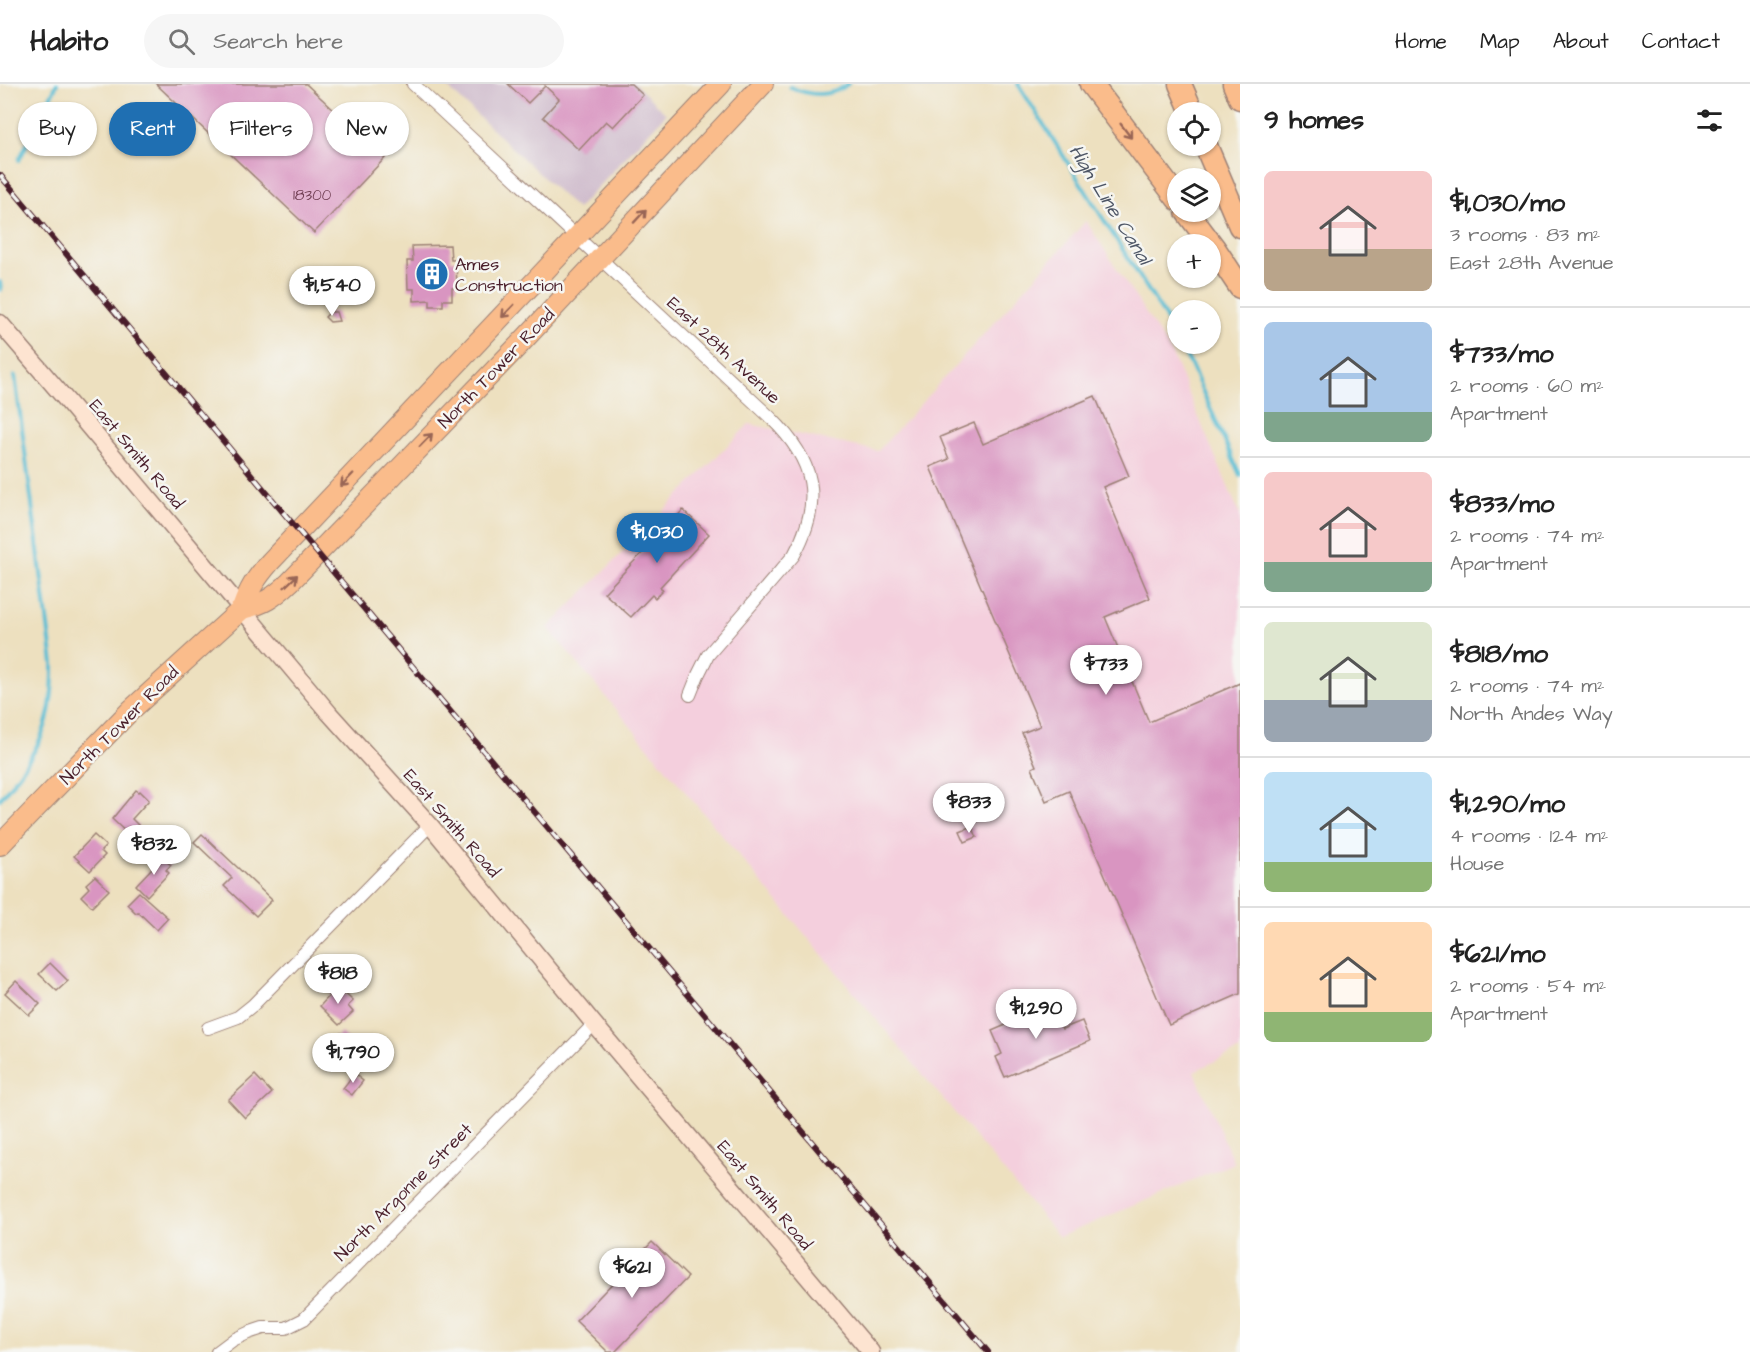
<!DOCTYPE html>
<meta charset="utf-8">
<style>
:root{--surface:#fff;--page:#f6f6f6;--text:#222;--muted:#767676;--line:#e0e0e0;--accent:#1f6fb2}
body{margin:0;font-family:"Architects Daughter",sans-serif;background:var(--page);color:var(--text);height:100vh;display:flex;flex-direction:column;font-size:22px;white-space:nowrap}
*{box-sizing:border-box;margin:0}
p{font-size:20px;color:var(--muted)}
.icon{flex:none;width:33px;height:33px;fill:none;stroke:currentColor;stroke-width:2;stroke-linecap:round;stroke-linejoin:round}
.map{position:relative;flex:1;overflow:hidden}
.sheet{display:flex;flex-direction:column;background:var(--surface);width:510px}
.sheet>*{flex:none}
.banner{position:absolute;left:18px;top:18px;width:570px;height:54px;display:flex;gap:12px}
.fabs{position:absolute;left:1167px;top:18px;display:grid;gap:12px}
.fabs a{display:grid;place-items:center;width:54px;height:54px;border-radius:50%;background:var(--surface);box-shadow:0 2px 4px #0004;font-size:30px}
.price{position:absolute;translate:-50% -51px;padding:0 14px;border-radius:21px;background:#fff;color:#222;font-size:20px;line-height:39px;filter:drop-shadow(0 2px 3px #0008)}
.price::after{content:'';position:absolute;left:50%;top:36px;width:18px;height:14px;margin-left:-9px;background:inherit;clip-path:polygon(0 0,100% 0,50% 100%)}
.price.current{background:var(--accent);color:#fff}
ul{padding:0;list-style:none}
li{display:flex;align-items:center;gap:18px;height:150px;padding:0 24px}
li+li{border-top:2px solid var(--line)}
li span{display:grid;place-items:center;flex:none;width:168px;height:120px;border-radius:9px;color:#555}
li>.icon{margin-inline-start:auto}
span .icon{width:72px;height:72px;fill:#fffc;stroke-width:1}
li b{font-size:26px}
h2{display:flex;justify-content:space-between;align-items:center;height:72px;padding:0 24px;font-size:26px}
.tag{padding:0 21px;border-radius:27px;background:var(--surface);box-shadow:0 2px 4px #0004;font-size:21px;line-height:54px}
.tag.current{background:var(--accent);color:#fff}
header{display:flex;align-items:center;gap:36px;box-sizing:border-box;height:84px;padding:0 30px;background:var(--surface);border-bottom:2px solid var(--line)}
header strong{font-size:28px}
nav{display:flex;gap:33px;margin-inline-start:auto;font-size:21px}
.search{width:420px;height:54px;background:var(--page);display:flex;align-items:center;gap:15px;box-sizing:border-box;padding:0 21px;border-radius:33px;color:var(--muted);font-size:22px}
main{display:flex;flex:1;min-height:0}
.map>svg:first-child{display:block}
</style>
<header>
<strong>Habito</strong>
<div class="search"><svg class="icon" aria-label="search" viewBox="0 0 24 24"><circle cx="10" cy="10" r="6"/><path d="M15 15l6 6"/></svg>Search here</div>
<nav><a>Home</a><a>Map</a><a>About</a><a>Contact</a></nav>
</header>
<main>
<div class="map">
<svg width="1240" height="1268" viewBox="0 0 1240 1268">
<rect width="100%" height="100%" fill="#f6f6f2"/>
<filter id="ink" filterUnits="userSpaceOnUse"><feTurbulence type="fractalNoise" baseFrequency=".0167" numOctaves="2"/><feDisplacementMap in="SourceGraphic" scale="12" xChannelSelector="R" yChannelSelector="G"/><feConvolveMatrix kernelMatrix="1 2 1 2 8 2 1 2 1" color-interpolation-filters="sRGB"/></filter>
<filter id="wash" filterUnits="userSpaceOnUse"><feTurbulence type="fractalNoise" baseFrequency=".008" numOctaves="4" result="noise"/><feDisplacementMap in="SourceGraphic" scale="24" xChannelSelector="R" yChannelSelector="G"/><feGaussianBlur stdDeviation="1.35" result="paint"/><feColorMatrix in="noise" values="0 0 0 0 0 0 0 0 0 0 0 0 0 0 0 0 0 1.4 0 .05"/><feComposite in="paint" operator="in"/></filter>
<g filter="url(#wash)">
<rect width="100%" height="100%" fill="#ede0bf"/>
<!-- built -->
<polygon fill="#f4cfdd" points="1086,137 1171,268 1240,431 1240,966 1194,987 1234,1079 1059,1153 548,544 749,340 878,367"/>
<!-- industrial -->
<polygon fill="#d0bdcd" points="444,0 635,0 666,30 577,125"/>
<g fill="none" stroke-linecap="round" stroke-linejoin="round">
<!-- stream -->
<g stroke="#56bdd4" stroke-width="4">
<polyline points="1018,0 1164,231 1178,257"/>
<path d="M790,3c20,9 40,11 58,-3"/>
<polyline points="19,76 57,0"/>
<polyline points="0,198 1,206"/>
<polyline points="1179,260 1190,279 1240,391"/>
<path d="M0,715c38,-48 54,-72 53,-135l-38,-288"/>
</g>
</g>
<g id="blocks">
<!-- building -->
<g fill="#d995c1">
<polygon points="156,0 306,0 385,74 314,149"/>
<polygon points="508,0 631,0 643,11 613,43 606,37 579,66 543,33 559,15 545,2 528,19"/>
<polygon points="450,161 451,176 456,176 457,204 452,204 452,216 443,216 443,222 430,222 430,216 414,217 414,205 408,205 407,177 413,177 412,162"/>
<polygon points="330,228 336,228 339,237 330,238 325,233"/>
<polygon points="1095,312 1129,392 1103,403 1150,514 1105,533 1149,638 1240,599 1240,910 1169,941 1069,707 1046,717 1032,684 1036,682 1022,649 1040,642 930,383 949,375 940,353 974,339 983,360"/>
<polygon points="683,426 709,450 660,503 663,506 655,514 652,511 631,533 604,509"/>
<polygon points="136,706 139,708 140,707 149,716 132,735 139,742 130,752 112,735"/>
<polygon points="972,742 977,753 965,758 960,747"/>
<polygon points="202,750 272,816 256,832 224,802 232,794 194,758"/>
<polygon points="94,751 106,762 101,767 105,771 90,787 74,772"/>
<polygon points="159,771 171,781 166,786 169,789 147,812 136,801 153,783 151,781"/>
<polygon points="95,792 109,806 92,823 81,812 89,804 86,800"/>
<polygon points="139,808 168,834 157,846 138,828 136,829 127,820"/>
<polygon points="50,879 68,897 57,907 39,890"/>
<polygon points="16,897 40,920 29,931 5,909"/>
<polygon points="336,901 353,917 348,922 353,928 339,941 320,922 331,910 329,908"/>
<polygon points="1052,921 1062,945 1082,937 1090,957 1005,993 996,973 1002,970 992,947"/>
<polygon points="341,949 352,960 337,974 327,963"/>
<polygon points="354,990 363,997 352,1011 343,1004"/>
<polygon points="255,991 272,1009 245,1034 228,1016"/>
<polygon points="652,1158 688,1193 615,1268 608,1268 576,1237"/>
</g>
</g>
</g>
<g filter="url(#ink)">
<use href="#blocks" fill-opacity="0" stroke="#9c8075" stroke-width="1.5"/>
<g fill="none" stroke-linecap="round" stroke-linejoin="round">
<!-- street casing -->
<g stroke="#9c8075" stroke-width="14">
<g id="street">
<path d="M413,0l358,334c44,43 53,82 23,137l-86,100 -10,20 -8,20"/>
<polyline points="208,944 238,933 253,921 430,741"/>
<polyline points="217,1268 233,1256 248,1249 263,1244 286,1244 304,1235 594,940"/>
</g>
</g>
<!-- secondary casing -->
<g stroke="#9c8075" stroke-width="19">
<polyline id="secondary" points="0,239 68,318 329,629 430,741 594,940 871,1268"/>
</g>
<!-- primary casing -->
<g stroke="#9c8075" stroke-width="22">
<g id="primary">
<path d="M242,525c22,-5 31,-11 48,-27l229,-237 244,-261"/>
<path d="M0,761l131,-135 111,-101c7,-20 14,-31 28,-47l451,-478"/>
</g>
</g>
<!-- highway casing -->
<g stroke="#9c8075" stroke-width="25">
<g id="highway">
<polyline points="1091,0 1178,115"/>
<polyline points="1180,0 1192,28"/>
<polyline points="1234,0 1240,14"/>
<polyline points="1206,62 1240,142"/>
<polyline points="1187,128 1214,164 1240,203"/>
</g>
</g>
<!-- street -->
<use href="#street" stroke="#fff" stroke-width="12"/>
<!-- secondary -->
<use href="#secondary" stroke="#fde4d1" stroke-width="16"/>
<!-- primary -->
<use href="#primary" stroke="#fabc8b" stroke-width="20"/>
<!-- highway -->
<use href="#highway" stroke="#fabc8b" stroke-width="22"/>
<!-- rail casing -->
<g stroke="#4a1f2b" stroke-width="6">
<polyline id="rail" points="0,91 988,1268"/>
</g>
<!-- rail -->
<use href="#rail" stroke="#f6f6f2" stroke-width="4" stroke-dasharray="11" stroke-linecap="butt"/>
</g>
<!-- one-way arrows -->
<defs><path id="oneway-shaft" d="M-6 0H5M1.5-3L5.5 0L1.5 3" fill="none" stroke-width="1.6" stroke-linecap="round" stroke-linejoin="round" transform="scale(1.5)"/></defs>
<g stroke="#996656">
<use href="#oneway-shaft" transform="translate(1126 47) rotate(53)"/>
<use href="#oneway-shaft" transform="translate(640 132) rotate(-47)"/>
<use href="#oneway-shaft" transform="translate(508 227) rotate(134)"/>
<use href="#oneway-shaft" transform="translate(426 356) rotate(-46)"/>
<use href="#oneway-shaft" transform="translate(347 396) rotate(134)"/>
<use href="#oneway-shaft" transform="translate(291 497) rotate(-44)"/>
</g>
</g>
<!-- icons -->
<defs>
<g id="building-disc" transform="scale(1.725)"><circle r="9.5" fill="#1f6fb2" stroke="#f6f6f2"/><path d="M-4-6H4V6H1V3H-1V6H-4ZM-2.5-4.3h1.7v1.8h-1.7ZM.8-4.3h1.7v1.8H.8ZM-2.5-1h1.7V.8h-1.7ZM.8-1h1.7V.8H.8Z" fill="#fff"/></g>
</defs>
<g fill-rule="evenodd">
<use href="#building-disc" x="432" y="190"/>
</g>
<g text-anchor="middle" stroke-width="5" stroke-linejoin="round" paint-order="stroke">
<!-- number labels -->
<g font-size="15" fill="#6e3c50">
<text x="312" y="116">18300</text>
</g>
<!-- poi labels -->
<g font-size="18" fill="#4a1f2b" stroke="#f6f6f2" text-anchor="start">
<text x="455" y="186">Ames<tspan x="455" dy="21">Construction</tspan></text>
</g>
<!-- street labels -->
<g font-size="18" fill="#4a1f2b" stroke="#f6f6f2">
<text transform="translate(724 266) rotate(43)" y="6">East 28th Avenue</text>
<text transform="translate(496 284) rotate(-46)" y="6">North Tower Road</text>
<text transform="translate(137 370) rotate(50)" y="6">East Smith Road</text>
<text transform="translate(119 641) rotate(-45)" y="6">North Tower Road</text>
<text transform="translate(452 739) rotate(49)" y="6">East Smith Road</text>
<text transform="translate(403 1108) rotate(-45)" y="6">North Argonne Street</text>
<text transform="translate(765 1111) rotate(50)" y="6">East Smith Road</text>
</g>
<!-- water labels -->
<g font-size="20" font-style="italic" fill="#4e5666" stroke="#f6f6f2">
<text transform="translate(1111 120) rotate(58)" y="7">High Line Canal</text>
</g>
</g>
</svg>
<div class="fabs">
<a><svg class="icon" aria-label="locate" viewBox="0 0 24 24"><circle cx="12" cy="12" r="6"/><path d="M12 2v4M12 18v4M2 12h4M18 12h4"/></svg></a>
<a><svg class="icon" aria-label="layers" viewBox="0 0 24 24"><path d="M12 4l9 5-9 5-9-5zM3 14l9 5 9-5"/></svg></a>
<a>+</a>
<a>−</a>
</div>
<b class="price" style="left:332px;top:233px">$1,540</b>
<b class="price current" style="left:657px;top:480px">$1,030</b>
<b class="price" style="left:1106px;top:612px">$733</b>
<b class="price" style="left:969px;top:750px">$833</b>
<b class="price" style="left:154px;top:792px">$832</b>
<b class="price" style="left:338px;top:921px">$818</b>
<b class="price" style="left:1036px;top:956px">$1,290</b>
<b class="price" style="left:353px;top:1000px">$1,790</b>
<b class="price" style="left:632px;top:1215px">$621</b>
<div class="banner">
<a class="tag">Buy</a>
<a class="tag current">Rent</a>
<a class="tag">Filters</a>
<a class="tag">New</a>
</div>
</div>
<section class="sheet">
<h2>9 homes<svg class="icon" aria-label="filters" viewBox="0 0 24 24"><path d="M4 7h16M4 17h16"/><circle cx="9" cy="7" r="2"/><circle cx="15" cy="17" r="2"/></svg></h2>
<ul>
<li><span style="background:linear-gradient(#f6c9c9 65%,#b9a48a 0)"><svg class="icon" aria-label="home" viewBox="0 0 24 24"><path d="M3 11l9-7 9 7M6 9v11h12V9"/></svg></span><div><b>$1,030/mo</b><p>3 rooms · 83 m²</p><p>East 28th Avenue</p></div></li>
<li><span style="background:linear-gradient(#a9c7e8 75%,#7fa58c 0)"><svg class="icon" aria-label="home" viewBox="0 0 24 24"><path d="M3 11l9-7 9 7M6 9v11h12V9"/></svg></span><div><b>$733/mo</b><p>2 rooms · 60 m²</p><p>Apartment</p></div></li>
<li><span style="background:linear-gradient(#f6c9c9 75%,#7fa58c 0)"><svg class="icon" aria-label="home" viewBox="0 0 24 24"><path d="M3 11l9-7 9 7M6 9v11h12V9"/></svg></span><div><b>$833/mo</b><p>2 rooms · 74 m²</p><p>Apartment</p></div></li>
<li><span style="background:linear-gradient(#dfe7d0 65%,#9aa5b1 0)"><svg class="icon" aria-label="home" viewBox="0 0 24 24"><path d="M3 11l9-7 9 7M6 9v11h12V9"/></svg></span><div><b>$818/mo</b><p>2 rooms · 74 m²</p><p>North Andes Way</p></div></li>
<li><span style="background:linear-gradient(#bfe0f5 75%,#8fb573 0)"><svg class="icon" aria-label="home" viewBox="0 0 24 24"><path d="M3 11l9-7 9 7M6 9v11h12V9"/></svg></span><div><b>$1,290/mo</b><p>4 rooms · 124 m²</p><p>House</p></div></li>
<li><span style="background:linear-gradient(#ffd9b3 75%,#8fb573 0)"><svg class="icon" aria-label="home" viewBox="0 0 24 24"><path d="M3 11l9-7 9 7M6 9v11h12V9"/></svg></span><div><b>$621/mo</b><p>2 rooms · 54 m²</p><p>Apartment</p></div></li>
</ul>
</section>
</main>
